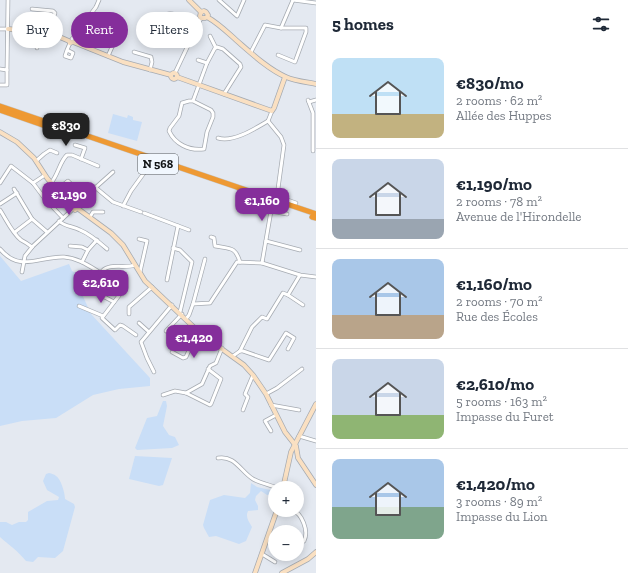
<!DOCTYPE html>
<meta charset="utf-8">
<style>
:root{--surface:#fff;--page:#f2f2f3;--text:#1f2937;--muted:#747a83;--line:#e0e1e3;--accent:#852e9b}
body{margin:0;font-family:"Zilla Slab",serif;background:var(--page);color:var(--text);height:100vh;display:flex;flex-direction:column;font-size:15px;white-space:nowrap}
*{box-sizing:border-box;margin:0}
p{font-size:13px;color:var(--muted)}
.icon{flex:none;width:22px;height:22px;fill:none;stroke:currentColor;stroke-width:2;stroke-linecap:round;stroke-linejoin:round}
.map{position:relative;flex:1;overflow:hidden}
.panel{display:flex;flex-direction:column;background:var(--surface);width:312px}
.panel>*{flex:none}
.hud{position:absolute;left:12px;top:12px;width:244px;height:36px;display:flex;gap:8px}
.controls{position:absolute;left:268px;top:481px;display:grid;gap:8px}
.controls a{display:grid;place-items:center;width:36px;height:36px;border-radius:50%;background:var(--surface);box-shadow:0 2px 10px #0003;font-size:20px}
.price{position:absolute;translate:-50% -34px;padding:0 9px;border-radius:8px;background:var(--accent);color:#fff;font-size:13px;line-height:26px;filter:drop-shadow(0 1px 2px #0008)}
.price::after{content:'';position:absolute;left:50%;top:24px;width:12px;height:9px;margin-left:-6px;background:inherit;clip-path:polygon(0 0,100% 0,50% 100%)}
.price.selected{background:#222;color:#fff}
ul{padding:0;list-style:none}
li{display:flex;align-items:center;gap:12px;height:100px;padding:0 16px}
li+li{border-top:1px solid var(--line)}
li span{display:grid;place-items:center;flex:none;width:112px;height:80px;border-radius:8px;color:#555}
li>.icon{margin-inline-start:auto}
span .icon{width:48px;height:48px;fill:#fffc;stroke-width:1}
li b{font-size:17px}
h2{display:flex;justify-content:space-between;align-items:center;height:48px;padding:0 16px;font-size:17px}
.pill{padding:0 14px;border-radius:18px;background:var(--surface);box-shadow:0 2px 10px #0003;font-size:14px;line-height:36px}
.pill.selected{background:var(--accent);color:#fff}
main{display:flex;flex:1;min-height:0}
.map>svg:first-child{display:block}
</style>
<main>
<div class="map">
<svg width="316" height="573" viewBox="0 0 316 573">
<rect width="100%" height="100%" fill="#e4e9f1"/>
<!-- green -->
<g fill="#c9def7">
<polygon points="113,114 127,118 128,115 133,117 133,120 142,122 137,141 108,133"/>
<polygon points="0,256 21,281 69,264 72,271 87,278 81,292 91,314 150,378 150,386 119,389 93,395 56,418 22,421 0,426"/>
<polygon points="163,401 166,401 167,406 163,426 169,435 175,437 179,445 172,448 137,450 135,448 147,418 157,416"/>
<polygon points="135,456 172,458 163,485 159,486 129,479"/>
<path d="M49,473c3,1 5,1 7,3 5,3 9,17 9,23l9,5 1,3 -12,44 -8,7 -17,-1 -5,5 -7,-1c-8,-10 -17,-16 -26,-24v-15h6l6,3 7,-3h7l2,-2v-8l19,-11 11,-1 1,-3 -12,-7 -4,-9 3,-7z"/>
<path d="M251,483l6,4 18,4v5l-8,-1 -6,-4 -5,5 -1,4 3,6v4l-10,1c-3,6 1,11 4,16l-6,14 -7,3 -23,-8 -7,1 -5,-9 -1,-3 7,-25 14,-5 21,3 5,-5z"/>
</g>
<g fill="none" stroke-linecap="round" stroke-linejoin="round">
<!-- street casing -->
<g stroke="#a6abb2" stroke-width="4.5">
<g id="street">
<polyline points="219,0 237,16 244,0"/>
<polyline points="293,0 316,3"/>
<polyline points="32,9 53,11 55,13 48,32"/>
<path d="M168,14c7,-1 10,3 15,7 4,2 9,4 13,7"/>
<polyline points="0,29 8,29"/>
<polyline points="36,31 37,48"/>
<polyline points="210,36 216,48"/>
<polyline points="72,39 96,7 99,0"/>
<polyline points="67,50 65,56 71,58 73,53 67,50 70,43"/>
<polyline points="134,52 151,57 152,62 150,70"/>
<polyline points="251,52 265,25 281,28 293,0"/>
<polyline points="278,55 295,62 306,32 306,28 281,28"/>
<polyline points="108,56 120,29"/>
<polyline points="198,60 207,63"/>
<polyline points="0,69 7,70 8,0"/>
<polyline points="175,73 201,18"/>
<polyline points="0,85 7,85 7,70"/>
<polyline points="308,100 313,113 313,151"/>
<path d="M193,101h-4l-7,2 -3,13 -9,12 -1,3c6,13 20,20 35,18l3,-17 6,-15v-4l-2,-3 -18,-9 14,-38 8,-15 2,-1 6,2 17,15 1,3 -17,27"/>
<polyline points="309,102 316,100"/>
<polyline points="268,121 281,137 284,145 277,196 279,197 296,203"/>
<path d="M218,138c15,5 38,-10 50,-17l4,-10"/>
<polyline points="75,145 85,148 81,159"/>
<polyline points="36,161 44,154 50,150 57,153"/>
<polyline points="0,183 11,166 33,183 45,175"/>
<polyline points="33,183 45,199 63,218"/>
<path d="M51,183c7,-8 9,-22 16,-28h5l26,11"/>
<polyline points="96,188 113,202 141,212"/>
<polyline points="14,189 32,219 47,232"/>
<polyline points="57,190 68,181 75,188"/>
<polyline points="0,204 17,193"/>
<polyline points="77,204 113,172"/>
<polyline points="123,206 131,191 144,173"/>
<path d="M0,210c6,9 12,23 21,30 4,2 7,4 11,7"/>
<polyline points="144,213 189,230"/>
<polyline points="90,217 93,212 103,212"/>
<path d="M59,221c6,6 14,5 21,9 10,4 19,12 27,19"/>
<polyline points="15,232 32,219"/>
<path d="M211,237l3,1 1,8c15,3 20,0 25,16"/>
<polyline points="139,239 147,241 140,272"/>
<polyline points="266,241 300,250"/>
<polyline points="70,246 82,247 88,250"/>
<polyline points="173,248 180,250 192,262 180,312"/>
<path d="M0,249c20,24 39,7 64,8 14,1 25,9 37,16"/>
<polyline points="82,262 88,250 97,240"/>
<polyline points="262,263 271,211 287,214"/>
<path d="M135,265c-10,4 -29,-3 -34,8l6,8 13,7 1,5 -19,25 13,12 5,-5 3,1 13,9"/>
<polyline points="22,272 25,256 33,246 73,209"/>
<polyline points="167,280 178,226"/>
<polyline points="95,292 114,302"/>
<polyline points="288,295 303,305"/>
<polyline points="193,304 205,259"/>
<polyline points="79,306 103,316"/>
<polyline points="129,314 129,307 152,287"/>
<polyline points="186,319 189,315 193,304 210,303 237,262 262,263 300,275 316,277"/>
<polyline points="139,323 149,332"/>
<polyline points="166,331 182,314"/>
<polyline points="240,351 252,327 262,317 267,319 283,293 288,295 300,275"/>
<polyline points="172,352 183,358 186,357 198,330"/>
<polyline points="233,356 240,351 243,351 269,360 286,333 294,338 288,349"/>
<polyline points="154,372 147,358 141,342 172,305"/>
<polyline points="186,393 202,384 210,366 216,363 222,348"/>
<polyline points="266,394 277,388 302,369"/>
<polyline points="163,395 175,391 186,393 210,405 211,404 221,379 208,369"/>
<polyline points="271,405 299,410"/>
<polyline points="243,410 248,397 245,394 253,375"/>
<polyline points="271,431 265,421 276,415"/>
<polyline points="299,436 316,441"/>
<path d="M218,458c17,-3 23,14 35,21 7,4 17,6 25,9"/>
<path d="M292,510c10,3 17,21 12,31l-7,5"/>
<polyline points="269,535 275,537"/>
<polyline points="262,554 275,562"/>
</g>
</g>
<!-- secondary casing -->
<g stroke="#a6abb2" stroke-width="5.5">
<g id="secondary">
<polyline points="189,0 201,12"/>
<polyline points="201,12 204,11 206,12 208,15 207,17"/>
<polyline points="201,12 200,16 201,18 205,18 207,17"/>
<path d="M207,17c11,6 19,14 29,23 15,13 32,29 50,37 9,4 20,5 30,7"/>
<polyline points="8,29 48,32 69,41 70,43 73,42 123,62 171,75"/>
<circle cx="174" cy="76" r="3"/>
<polyline points="177,77 272,111 274,108 285,77"/>
<polyline points="0,132 17,142 34,158 47,178 62,196 72,205 72,208 75,210 77,208"/>
<polyline points="77,208 111,233 123,245 145,281 201,334 244,365 253,375 266,394 285,432 296,446 298,458 316,485"/>
<polyline points="283,488 291,452 316,404"/>
<polyline points="255,573 277,510"/>
<polyline points="282,573 308,559 316,552"/>
</g>
</g>
<!-- highway casing -->
<g stroke="#c6c7c7" stroke-width="6">
<g id="highway">
<polyline points="0,106 316,214"/>
<polyline points="0,110 54,129"/>
<polyline points="312,217 316,218"/>
</g>
</g>
<!-- street -->
<use href="#street" stroke="#fff" stroke-width="3"/>
<!-- secondary -->
<use href="#secondary" stroke="#fae0c2" stroke-width="4"/>
<!-- highway -->
<use href="#highway" stroke="#e93" stroke-width="5"/>
</g>
<g text-anchor="middle" stroke-width="3" stroke-linejoin="round" paint-order="stroke">
<!-- shield labels -->
<rect fill="#f1f7fe" stroke="#55585c" stroke-width="1" x="138" y="154" width="40" height="20" rx="3"/>
<g font-size="12" font-weight="bold" fill="#121416">
<text x="158" y="168">N 568</text>
</g>
</g>
</svg>
<div class="controls">
<a>+</a>
<a>−</a>
</div>
<b class="price selected" style="left:66px;top:147px">€830</b>
<b class="price" style="left:69px;top:216px">€1,190</b>
<b class="price" style="left:262px;top:222px">€1,160</b>
<b class="price" style="left:101px;top:304px">€2,610</b>
<b class="price" style="left:194px;top:359px">€1,420</b>
<div class="hud">
<a class="pill">Buy</a>
<a class="pill selected">Rent</a>
<a class="pill">Filters</a>
</div>
</div>
<section class="panel">
<h2>5 homes<svg class="icon" aria-label="filters" viewBox="0 0 24 24"><path d="M4 7h16M4 17h16"/><circle cx="9" cy="7" r="2"/><circle cx="15" cy="17" r="2"/></svg></h2>
<ul>
<li><span style="background:linear-gradient(#bfe0f5 70%,#c2b280 0)"><svg class="icon" aria-label="home" viewBox="0 0 24 24"><path d="M3 11l9-7 9 7M6 9v11h12V9"/></svg></span><div><b>€830/mo</b><p>2 rooms · 62 m²</p><p>Allée des Huppes</p></div></li>
<li><span style="background:linear-gradient(#c9d6e8 75%,#9aa5b1 0)"><svg class="icon" aria-label="home" viewBox="0 0 24 24"><path d="M3 11l9-7 9 7M6 9v11h12V9"/></svg></span><div><b>€1,190/mo</b><p>2 rooms · 78 m²</p><p>Avenue de l'Hirondelle</p></div></li>
<li><span style="background:linear-gradient(#a9c7e8 70%,#b9a48a 0)"><svg class="icon" aria-label="home" viewBox="0 0 24 24"><path d="M3 11l9-7 9 7M6 9v11h12V9"/></svg></span><div><b>€1,160/mo</b><p>2 rooms · 70 m²</p><p>Rue des Écoles</p></div></li>
<li><span style="background:linear-gradient(#c9d6e8 70%,#8fb573 0)"><svg class="icon" aria-label="home" viewBox="0 0 24 24"><path d="M3 11l9-7 9 7M6 9v11h12V9"/></svg></span><div><b>€2,610/mo</b><p>5 rooms · 163 m²</p><p>Impasse du Furet</p></div></li>
<li><span style="background:linear-gradient(#a9c7e8 60%,#7fa58c 0)"><svg class="icon" aria-label="home" viewBox="0 0 24 24"><path d="M3 11l9-7 9 7M6 9v11h12V9"/></svg></span><div><b>€1,420/mo</b><p>3 rooms · 89 m²</p><p>Impasse du Lion</p></div></li>
</ul>
</section>
</main>
